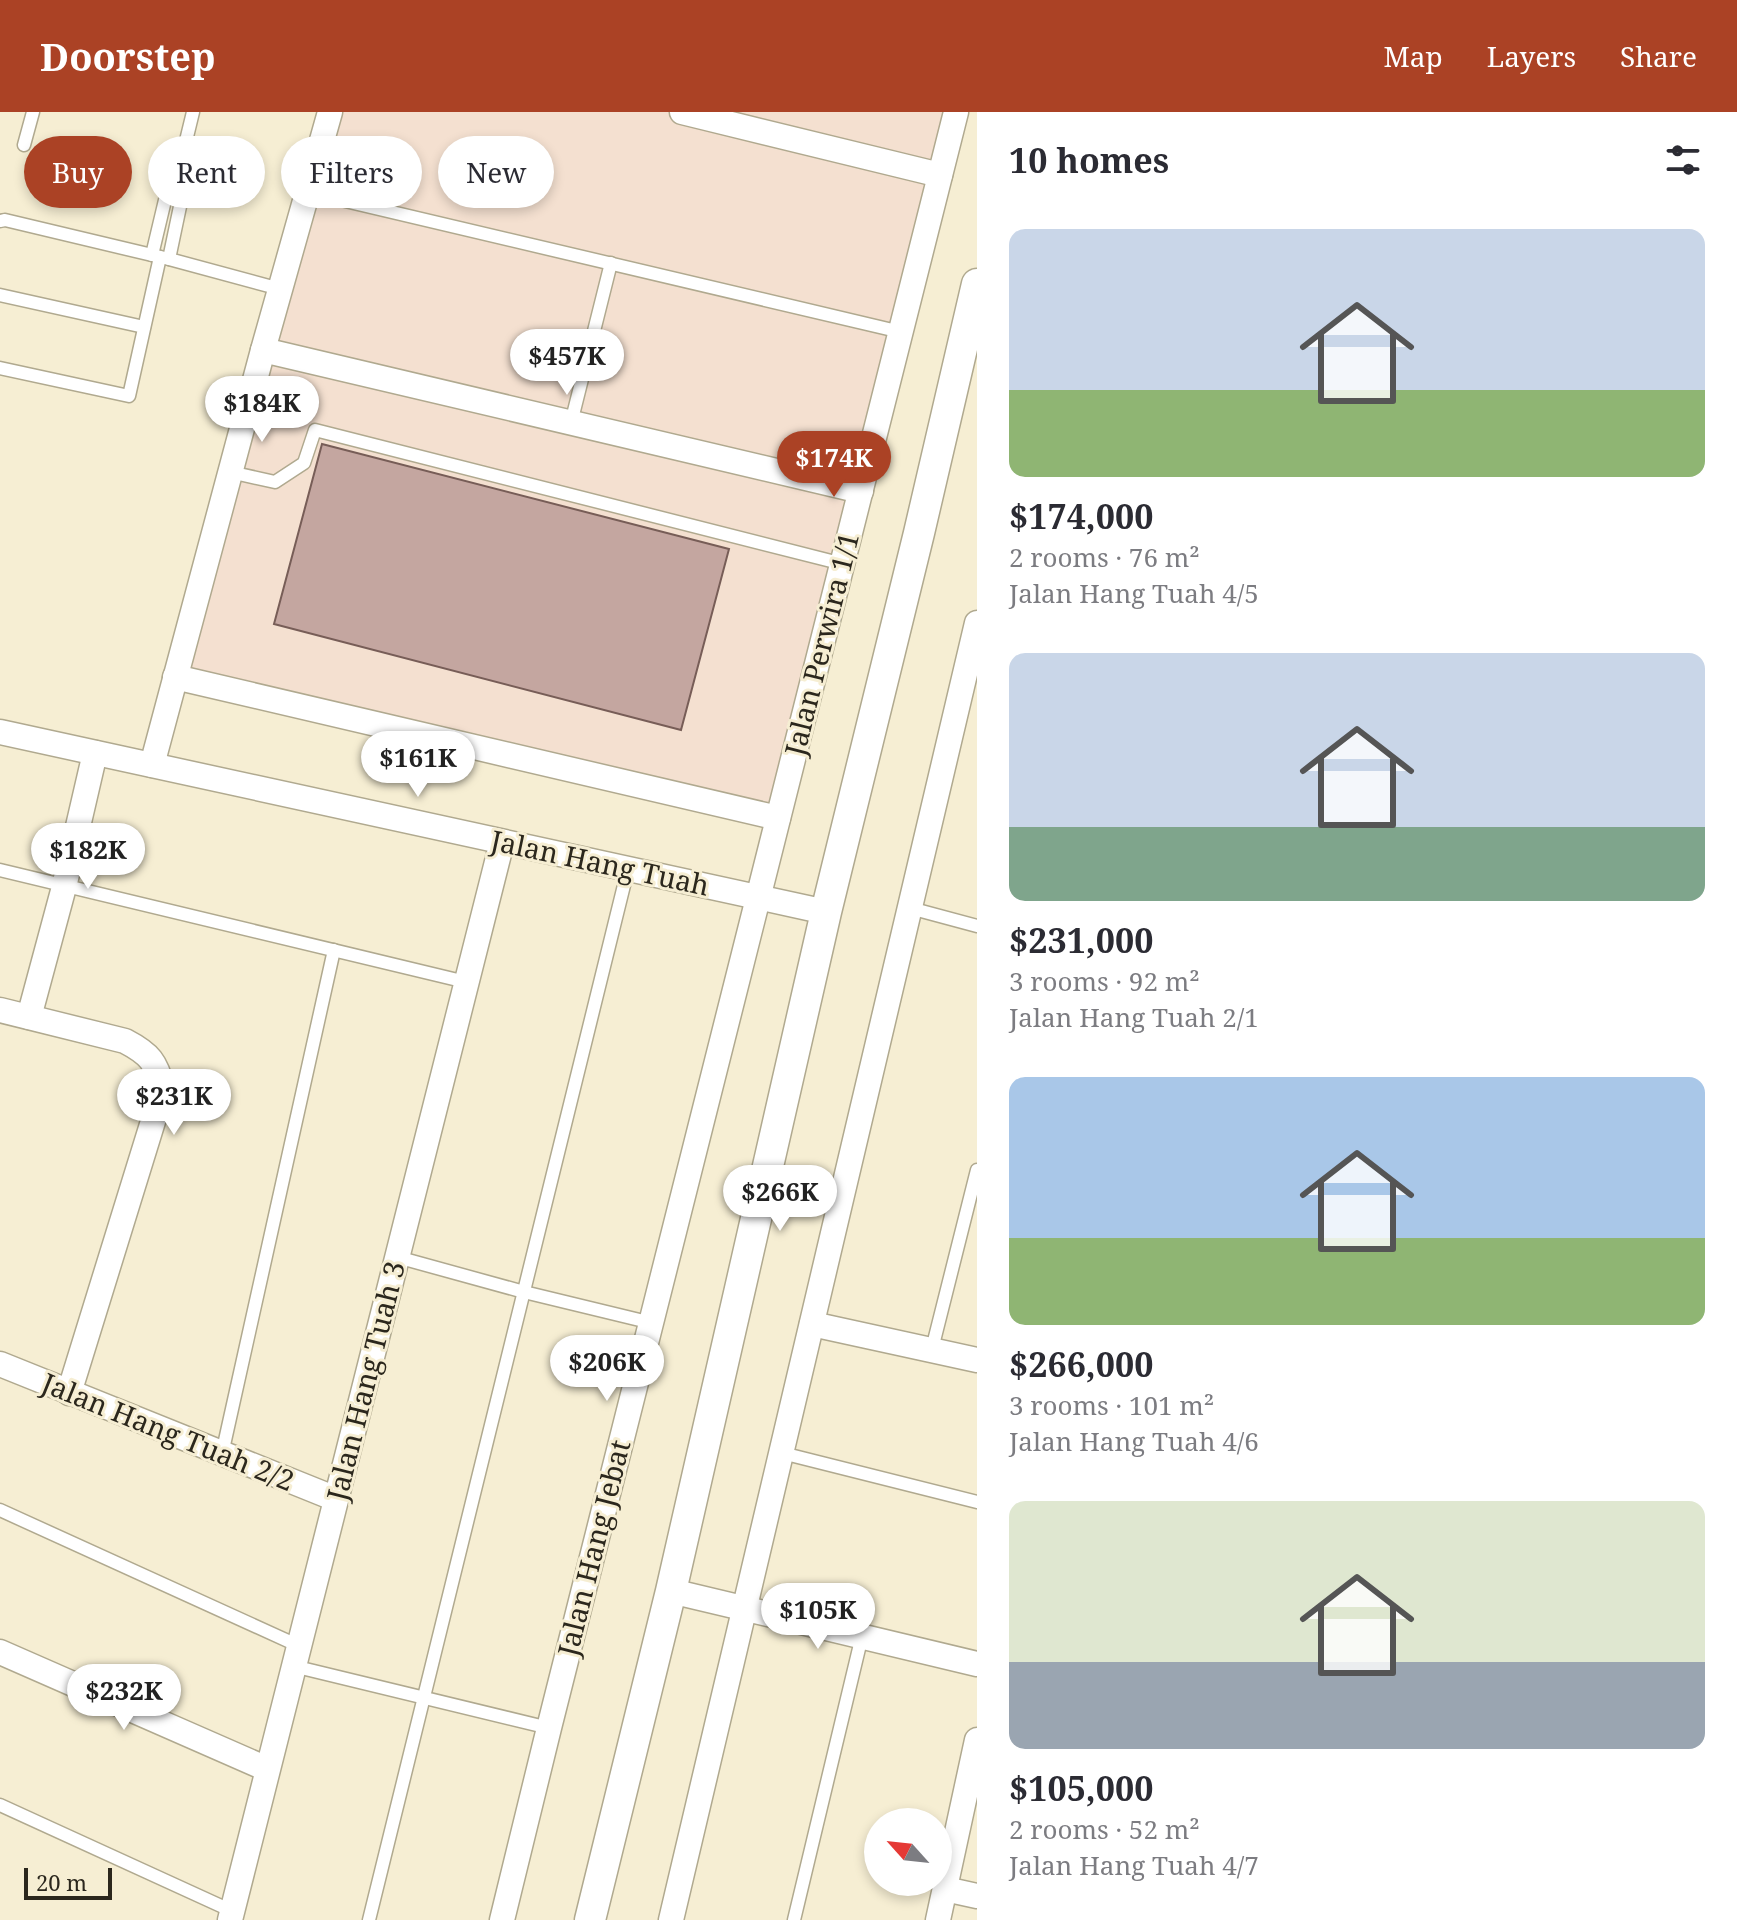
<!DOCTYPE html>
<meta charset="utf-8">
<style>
:root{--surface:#fff;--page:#f2f2f3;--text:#2b2b33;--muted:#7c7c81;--accent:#ab4225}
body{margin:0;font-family:"Noto Serif",serif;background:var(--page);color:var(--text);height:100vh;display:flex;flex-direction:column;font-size:30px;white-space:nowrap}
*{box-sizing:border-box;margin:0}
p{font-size:26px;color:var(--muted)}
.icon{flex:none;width:44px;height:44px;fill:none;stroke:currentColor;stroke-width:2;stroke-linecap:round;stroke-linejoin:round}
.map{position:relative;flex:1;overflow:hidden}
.drawer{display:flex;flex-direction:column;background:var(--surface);width:760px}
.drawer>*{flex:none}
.banner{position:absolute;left:24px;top:24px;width:760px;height:72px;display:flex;gap:16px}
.needle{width:52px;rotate:297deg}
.controls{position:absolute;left:864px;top:1696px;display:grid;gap:16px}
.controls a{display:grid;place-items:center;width:88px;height:88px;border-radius:50%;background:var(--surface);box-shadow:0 4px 12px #0003;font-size:40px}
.scale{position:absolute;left:24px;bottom:20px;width:88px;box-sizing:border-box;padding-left:8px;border:4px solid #2b271d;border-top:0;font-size:22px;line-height:28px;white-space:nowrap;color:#2b271d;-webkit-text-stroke:6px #f6eed3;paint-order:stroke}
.price{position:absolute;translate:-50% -68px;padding:0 18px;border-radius:28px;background:#fff;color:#222;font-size:26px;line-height:52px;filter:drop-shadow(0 2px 4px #0008)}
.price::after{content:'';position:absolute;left:50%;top:48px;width:24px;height:18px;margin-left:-12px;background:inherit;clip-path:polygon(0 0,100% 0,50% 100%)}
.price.active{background:var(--accent);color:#fff}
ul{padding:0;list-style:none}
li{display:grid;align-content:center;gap:16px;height:424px;padding:0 32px}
li span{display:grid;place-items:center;height:248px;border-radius:16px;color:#555}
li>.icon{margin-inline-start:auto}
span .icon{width:144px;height:144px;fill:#fffc;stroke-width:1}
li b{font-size:34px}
h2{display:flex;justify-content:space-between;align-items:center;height:96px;padding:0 32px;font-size:34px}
.pill{padding:0 28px;border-radius:36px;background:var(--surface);box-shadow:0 4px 12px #0003;font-size:28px;line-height:72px}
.pill.active{background:var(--accent);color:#fff}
header{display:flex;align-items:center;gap:48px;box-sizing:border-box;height:112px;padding:0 40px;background:var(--accent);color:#fff}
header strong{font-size:38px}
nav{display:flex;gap:44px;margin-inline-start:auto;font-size:28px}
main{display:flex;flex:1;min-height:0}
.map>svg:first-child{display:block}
</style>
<header>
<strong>Doorstep</strong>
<nav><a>Map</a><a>Layers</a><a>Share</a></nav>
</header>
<main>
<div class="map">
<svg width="977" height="1808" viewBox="0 0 977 1808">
<rect width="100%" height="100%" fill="#f6eed3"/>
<!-- commercial -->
<polygon fill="#f4e0d0" points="319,0 966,0 785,718 161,573"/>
<!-- building -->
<polygon fill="#c4a6a0" stroke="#775d57" stroke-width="2" points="322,332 729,437 681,618 274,512"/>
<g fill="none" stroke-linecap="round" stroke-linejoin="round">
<!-- service casing -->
<g stroke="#b0a98f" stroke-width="15">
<g id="service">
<polyline points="24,33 33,0"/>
<polyline points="307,80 901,220"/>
<polyline points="0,109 5,108 169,147 280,177"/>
<polyline points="152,143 166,84 176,70 193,0"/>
<polyline points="169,147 182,85 176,70"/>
<polyline points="0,183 144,215"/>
<polyline points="0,256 129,284 160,145"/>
<polyline points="571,311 611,151"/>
<polyline points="230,360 275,370 304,351 315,318 843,452"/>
<polyline points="0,758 466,870"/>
<polyline points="910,796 977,814"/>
<polyline points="397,1145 524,1180 652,1211"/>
<polyline points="932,1237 977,1058"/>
<polyline points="782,1341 977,1390"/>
<polyline points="222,1342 334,838"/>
<polyline points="0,1398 299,1534"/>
<polyline points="293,1554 549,1616"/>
<polyline points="0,1693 232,1799"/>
<polyline points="369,1808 628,757"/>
<polyline points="794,1808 862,1524"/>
</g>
</g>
<!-- minor casing -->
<g stroke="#b0a98f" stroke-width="27">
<g id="minor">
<polyline points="682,0 940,63"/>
<polyline points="263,238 861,379"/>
<polyline points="175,565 778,706"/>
<polyline points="0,620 826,800"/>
<polyline points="152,653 263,238 330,0"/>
<path d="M0,898l125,31c25,13 31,21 38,48l-94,304"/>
<polyline points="29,905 64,775 95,641"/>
<polyline points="812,1212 977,1248"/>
<polyline points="0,1252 336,1387"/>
<polyline points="671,1479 977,1552"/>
<polyline points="0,1540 267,1657"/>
<polyline points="945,1777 977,1784"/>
<polyline points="230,1808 502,730"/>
<polyline points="502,1808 549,1616 956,0"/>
<polyline points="671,1808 977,511"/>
<polyline points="938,1808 977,1628"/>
</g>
</g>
<!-- tertiary casing -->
<g stroke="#b0a98f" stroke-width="33">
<polyline id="tertiary" points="590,1808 671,1479 826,800 919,421 977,172"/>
</g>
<!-- service -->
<use href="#service" stroke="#fff" stroke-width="12"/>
<!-- minor -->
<use href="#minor" stroke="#fff" stroke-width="24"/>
<!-- tertiary -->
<use href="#tertiary" stroke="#fff" stroke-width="30"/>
</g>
<g text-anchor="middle" stroke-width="6" stroke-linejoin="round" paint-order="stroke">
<!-- street labels -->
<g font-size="28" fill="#2b271d" stroke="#f6eed3">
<text transform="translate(822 532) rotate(-76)" y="10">Jalan Perwira 1/1</text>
<text transform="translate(600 751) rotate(12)" y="10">Jalan Hang Tuah</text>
<text transform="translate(366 1269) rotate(-76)" y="10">Jalan Hang Tuah 3</text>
<text transform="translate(168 1320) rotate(22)" y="10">Jalan Hang Tuah 2/2</text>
<text transform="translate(594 1436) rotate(-76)" y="10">Jalan Hang Jebat</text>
</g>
</g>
</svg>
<div class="controls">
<a><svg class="needle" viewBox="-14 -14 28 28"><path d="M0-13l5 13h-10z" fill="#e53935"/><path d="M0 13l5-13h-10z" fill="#7c7c81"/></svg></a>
</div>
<div class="scale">20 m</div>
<b class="price" style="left:567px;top:285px">$457K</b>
<b class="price" style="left:262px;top:332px">$184K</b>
<b class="price active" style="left:834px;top:387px">$174K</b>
<b class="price" style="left:418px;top:687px">$161K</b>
<b class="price" style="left:88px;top:779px">$182K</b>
<b class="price" style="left:174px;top:1025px">$231K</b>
<b class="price" style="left:780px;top:1121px">$266K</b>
<b class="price" style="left:607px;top:1291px">$206K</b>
<b class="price" style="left:818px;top:1539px">$105K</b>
<b class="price" style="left:124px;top:1620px">$232K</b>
<div class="banner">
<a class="pill active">Buy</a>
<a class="pill">Rent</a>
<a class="pill">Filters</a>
<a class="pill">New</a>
</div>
</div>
<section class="drawer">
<h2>10 homes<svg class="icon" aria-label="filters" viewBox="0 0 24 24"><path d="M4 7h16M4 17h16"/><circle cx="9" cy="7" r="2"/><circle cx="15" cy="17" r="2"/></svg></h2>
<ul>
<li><span style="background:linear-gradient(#c9d6e8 65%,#8fb573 0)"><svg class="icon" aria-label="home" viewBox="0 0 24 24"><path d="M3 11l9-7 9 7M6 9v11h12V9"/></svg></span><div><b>$174,000</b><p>2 rooms · 76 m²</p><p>Jalan Hang Tuah 4/5</p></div></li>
<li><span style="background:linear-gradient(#c9d6e8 70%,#7fa58c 0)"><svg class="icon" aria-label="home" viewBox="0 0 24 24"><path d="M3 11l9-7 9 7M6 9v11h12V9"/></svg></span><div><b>$231,000</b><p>3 rooms · 92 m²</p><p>Jalan Hang Tuah 2/1</p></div></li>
<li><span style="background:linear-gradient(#a9c7e8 65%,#8fb573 0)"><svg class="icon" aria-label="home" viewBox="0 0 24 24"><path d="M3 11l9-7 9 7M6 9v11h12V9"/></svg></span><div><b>$266,000</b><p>3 rooms · 101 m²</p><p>Jalan Hang Tuah 4/6</p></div></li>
<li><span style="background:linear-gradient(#dfe7d0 65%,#9aa5b1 0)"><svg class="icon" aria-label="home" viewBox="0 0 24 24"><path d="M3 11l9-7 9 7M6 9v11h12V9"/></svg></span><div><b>$105,000</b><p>2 rooms · 52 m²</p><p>Jalan Hang Tuah 4/7</p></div></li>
</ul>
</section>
</main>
